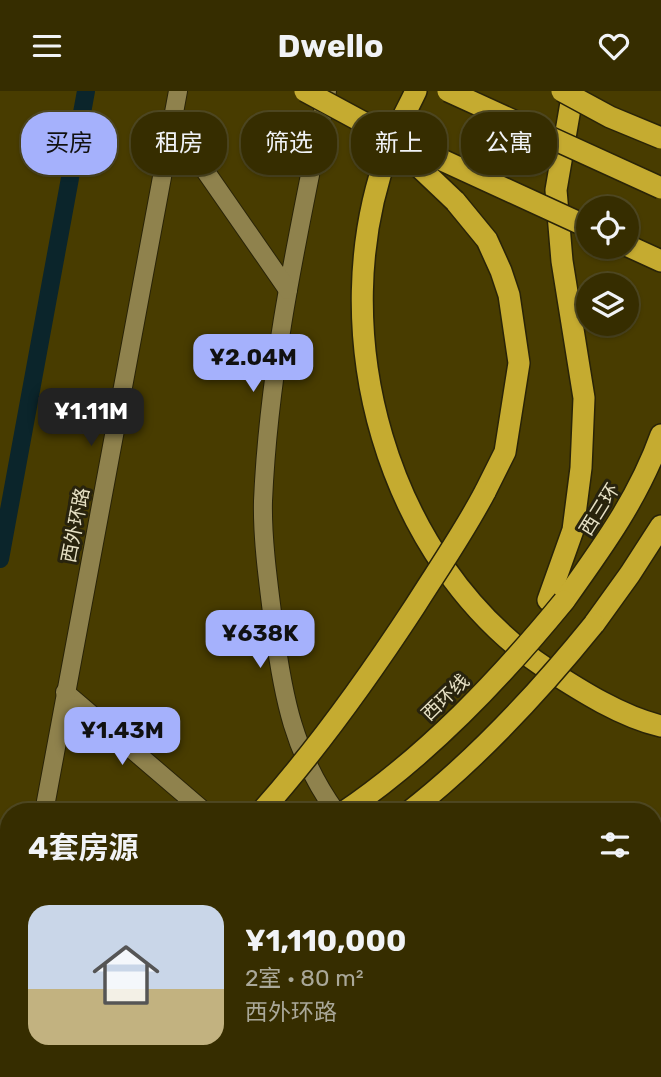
<!DOCTYPE html>
<html lang="zh">
<meta charset="utf-8">
<style>
:root{--surface:#362d00;--page:#3d350a;--text:#f1f3f6;--muted:#aaa899;--line:#504922;--accent:#a5b1fc}
body{margin:0;font-family:Rubik,"Noto Sans SC",sans-serif;background:var(--page);color:var(--text);height:100vh;display:flex;flex-direction:column;font-size:26px;white-space:nowrap}
*{box-sizing:border-box;margin:0}
p{font-size:23px;color:var(--muted)}
.icon{flex:none;width:38px;height:38px;fill:none;stroke:currentColor;stroke-width:2;stroke-linecap:round;stroke-linejoin:round}
.map{position:relative;flex:1;overflow:hidden}
.drawer{position:absolute;left:0px;top:712px;width:662px;height:275px;display:flex;flex-direction:column;background:var(--surface);border-radius:28px 28px 0 0;box-shadow:0 2px 5px #0004,0 0 0 2px var(--line)}
.drawer>*{flex:none}
.top-card{position:absolute;left:21px;top:21px;width:620px;height:63px;display:flex;gap:14px}
.tools{position:absolute;left:576px;top:105px;display:grid;gap:14px}
.tools a{display:grid;place-items:center;width:63px;height:63px;border-radius:50%;background:var(--surface);box-shadow:0 2px 5px #0004,0 0 0 2px var(--line);font-size:35px}
.price{position:absolute;translate:-50% -60px;padding:0 16px;border-radius:14px;background:var(--accent);color:#111;font-size:23px;line-height:46px;filter:drop-shadow(0 2px 4px #0008)}
.price::after{content:'';position:absolute;left:50%;top:42px;width:21px;height:16px;margin-left:-10px;background:inherit;clip-path:polygon(0 0,100% 0,50% 100%)}
.price.current{background:#222;color:#fff}
ul{padding:0;list-style:none}
li{display:flex;align-items:center;gap:21px;height:175px;padding:0 28px}
li span{display:grid;place-items:center;flex:none;width:196px;height:140px;border-radius:21px;color:#555}
li>.icon{margin-inline-start:auto}
span .icon{width:84px;height:84px;fill:#fffc;stroke-width:1}
li b{font-size:30px}
h2{display:flex;justify-content:space-between;align-items:center;height:84px;padding:0 28px;font-size:30px}
.chip{padding:0 24px;border-radius:28px;background:var(--surface);box-shadow:0 2px 5px #0004,0 0 0 2px var(--line);font-size:24px;line-height:63px}
.chip.current{background:var(--accent);color:#111}
header{display:flex;justify-content:space-between;align-items:center;height:91px;padding:0 28px;background:var(--surface);font-size:32px;font-weight:700}
.map>svg:first-child{display:block}
</style>
<header><svg class="icon" aria-label="menu" viewBox="0 0 24 24"><path d="M4 6h16M4 12h16M4 18h16"/></svg>Dwello<svg class="icon" aria-label="heart" viewBox="0 0 24 24"><path d="M12 20l-8-8c-3-5 5-10 8-4 3-6 11-1 8 4z"/></svg></header>
<div class="map">
<svg width="661" height="986" viewBox="0 0 661 986">
<rect width="100%" height="100%" fill="#483c00"/>
<g fill="none" stroke-linecap="round" stroke-linejoin="round">
<!-- canal -->
<polyline stroke="#0b252b" stroke-width="18" points="0,468 86,0"/>
<!-- street casing -->
<g stroke="#292307" stroke-width="20">
<g id="street">
<polyline points="65,601 205,721"/>
<polyline points="506,978 515,986"/>
</g>
</g>
<!-- secondary casing -->
<g stroke="#292307" stroke-width="20">
<g id="secondary">
<path d="M327,0c-27,135 -58,271 -64,410 -1,39 6,87 11,127 9,69 20,126 62,184"/>
<polyline points="172,32 288,199"/>
<polyline points="44,721 178,0"/>
<polyline points="653,900 661,897"/>
<polyline points="2,986 9,942"/>
</g>
</g>
<!-- highway casing -->
<g stroke="#292307" stroke-width="24">
<g id="highway">
<path d="M416,0c-9,19 -20,38 -27,58 -68,180 -3,413 158,520 34,22 75,48 114,57"/>
<polyline points="455,110 487,149 501,180 509,204 519,272 505,361 485,401"/>
<polyline points="626,154 661,170"/>
<polyline points="548,509 573,439 581,377 584,307 562,170 556,99 573,0"/>
<path d="M564,510c38,-53 75,-104 97,-166"/>
<polyline points="594,533 630,483 661,435"/>
<polyline points="653,778 661,775"/>
<polyline points="0,926 9,921"/>
<polyline points="25,986 42,978"/>
</g>
</g>
<!-- street -->
<use href="#street" stroke="#8f824d" stroke-width="18"/>
<!-- secondary -->
<use href="#secondary" stroke="#8f824d" stroke-width="18"/>
<!-- highway -->
<use href="#highway" stroke="#c5ab30" stroke-width="21"/>
<!-- highway-bridge casing -->
<g stroke="#292307" stroke-width="24" stroke-linecap="butt">
<g id="highway-bridge">
<polyline points="305,0 381,41 588,136"/>
<polyline points="448,0 661,97"/>
<polyline points="562,0 610,26 661,47"/>
<polyline points="396,54 455,110"/>
<path d="M261,721c58,-65 107,-134 154,-206 24,-38 49,-74 70,-114"/>
<path d="M344,721c84,-57 156,-133 220,-211"/>
<path d="M409,721c69,-54 130,-120 185,-188"/>
<polyline points="0,977 9,972"/>
</g>
</g>
<!-- highway-bridge -->
<use href="#highway-bridge" stroke="#c5ab30" stroke-width="21"/>
</g>
<g text-anchor="middle" stroke-width="6" stroke-linejoin="round" paint-order="stroke">
<!-- street labels -->
<g font-size="19" fill="#e6e0c4" stroke="#28230d">
<text transform="translate(599 418) rotate(-58)" y="7">西三环</text>
<text transform="translate(75 434) rotate(-79)" y="7">西外环路</text>
<text transform="translate(445 606) rotate(-44)" y="7">西环线</text>
</g>
</g>
</svg>
<div class="tools">
<a><svg class="icon" aria-label="locate" viewBox="0 0 24 24"><circle cx="12" cy="12" r="6"/><path d="M12 2v4M12 18v4M2 12h4M18 12h4"/></svg></a>
<a><svg class="icon" aria-label="layers" viewBox="0 0 24 24"><path d="M12 4l9 5-9 5-9-5zM3 14l9 5 9-5"/></svg></a>
</div>
<b class="price" style="left:253px;top:303px">¥2.04M</b>
<b class="price current" style="left:91px;top:357px">¥1.11M</b>
<b class="price" style="left:260px;top:579px">¥638K</b>
<b class="price" style="left:122px;top:676px">¥1.43M</b>
<div class="top-card">
<a class="chip current">买房</a>
<a class="chip">租房</a>
<a class="chip">筛选</a>
<a class="chip">新上</a>
<a class="chip">公寓</a>
</div>
<section class="drawer">
<h2>4套房源<svg class="icon" aria-label="filters" viewBox="0 0 24 24"><path d="M4 7h16M4 17h16"/><circle cx="9" cy="7" r="2"/><circle cx="15" cy="17" r="2"/></svg></h2>
<ul>
<li><span style="background:linear-gradient(#c9d6e8 60%,#c2b280 0)"><svg class="icon" aria-label="home" viewBox="0 0 24 24"><path d="M3 11l9-7 9 7M6 9v11h12V9"/></svg></span><div><b>¥1,110,000</b><p>2室 · 80 m²</p><p>西外环路</p></div></li>
</ul>
</section>
</div>
